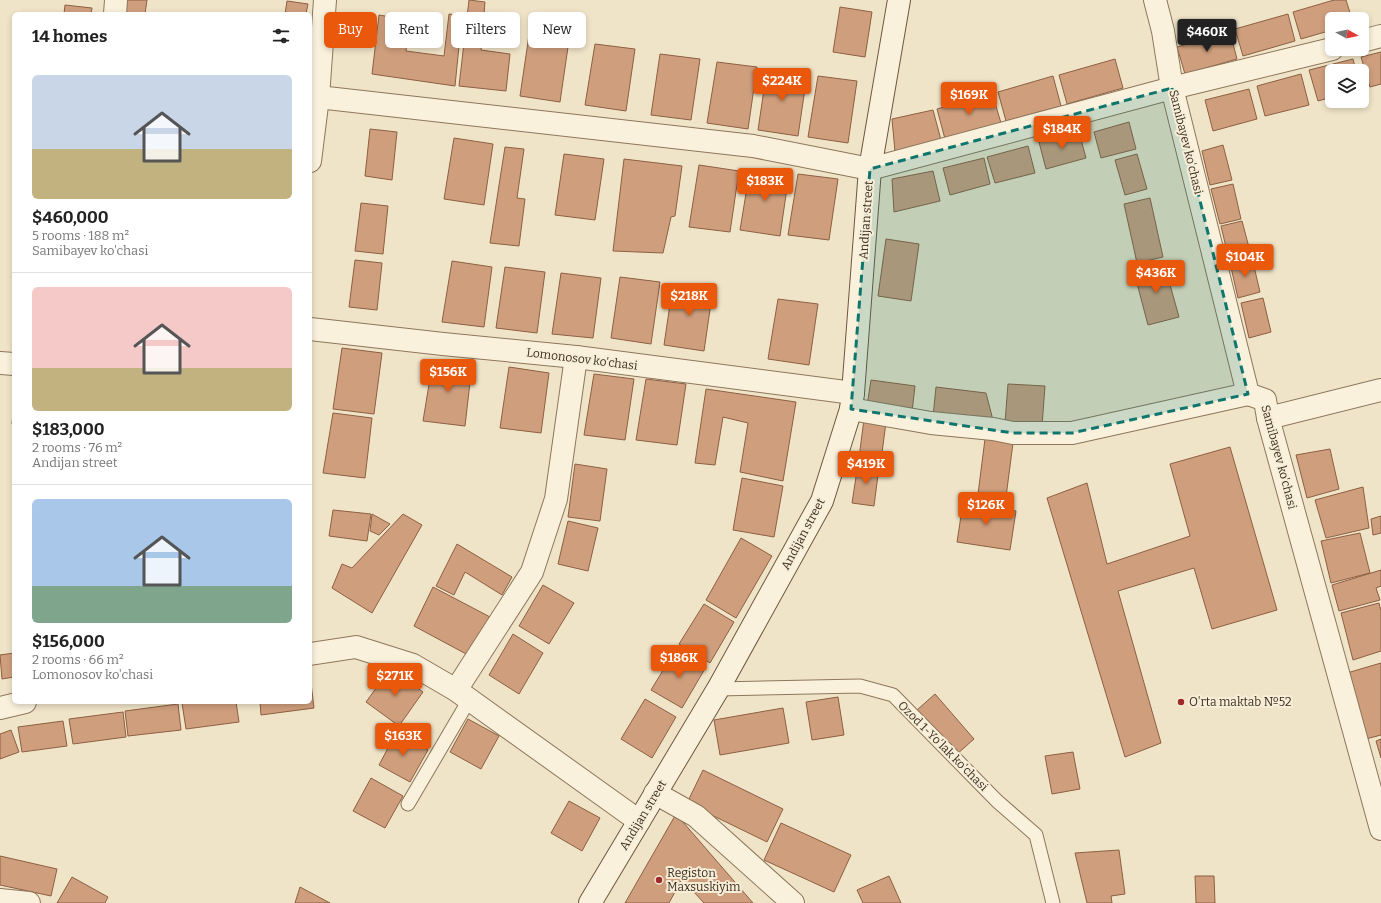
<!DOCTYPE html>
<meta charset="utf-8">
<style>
:root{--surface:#fff;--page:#f6f6f6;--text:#222;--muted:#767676;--line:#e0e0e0;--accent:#ea580c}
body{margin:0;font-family:Bitter,serif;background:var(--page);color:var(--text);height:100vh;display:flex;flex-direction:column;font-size:15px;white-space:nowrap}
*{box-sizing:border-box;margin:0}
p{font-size:13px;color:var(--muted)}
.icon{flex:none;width:22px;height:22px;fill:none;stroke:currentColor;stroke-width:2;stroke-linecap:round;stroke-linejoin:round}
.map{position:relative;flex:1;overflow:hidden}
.details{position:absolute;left:12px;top:12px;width:300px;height:692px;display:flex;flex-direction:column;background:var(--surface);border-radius:6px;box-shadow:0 2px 6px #0003}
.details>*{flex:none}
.banner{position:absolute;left:324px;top:12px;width:380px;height:36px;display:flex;gap:8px}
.needle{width:26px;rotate:98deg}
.buttons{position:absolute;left:1325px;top:12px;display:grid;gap:8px}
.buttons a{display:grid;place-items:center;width:44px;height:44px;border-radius:6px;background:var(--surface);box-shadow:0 2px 6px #0003;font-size:20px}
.price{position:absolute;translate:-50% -34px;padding:0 9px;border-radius:4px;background:var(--accent);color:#fff;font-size:13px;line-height:26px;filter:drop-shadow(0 1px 2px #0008)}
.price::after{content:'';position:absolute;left:50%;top:24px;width:12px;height:9px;margin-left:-6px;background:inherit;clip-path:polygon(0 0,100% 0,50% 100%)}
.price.current{background:#222;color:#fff}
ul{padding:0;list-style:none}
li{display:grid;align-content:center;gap:8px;height:212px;padding:0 20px}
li+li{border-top:1px solid var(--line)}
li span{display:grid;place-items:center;height:124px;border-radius:6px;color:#555}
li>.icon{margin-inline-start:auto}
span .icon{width:72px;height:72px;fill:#fffc;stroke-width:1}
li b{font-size:17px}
h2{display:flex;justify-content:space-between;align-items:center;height:48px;padding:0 20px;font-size:17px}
.tag{padding:0 14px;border-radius:6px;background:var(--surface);box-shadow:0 2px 6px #0003;font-size:14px;line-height:36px}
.tag.current{background:var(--accent);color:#fff}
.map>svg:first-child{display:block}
</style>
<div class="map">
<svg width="1381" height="903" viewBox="0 0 1381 903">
<rect width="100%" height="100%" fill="#f0e4c8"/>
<!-- building -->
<g fill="#cf9f7d" stroke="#8d5f41">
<polygon points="126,0 147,0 145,14 124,14"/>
<polygon points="469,0 485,2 481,50 510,54 506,91 459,86"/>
<polygon points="1334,0 1346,0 1352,19 1332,19 1332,30 1301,39 1293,12"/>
<polygon points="287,1 308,4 306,14 285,14"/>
<polygon points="65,5 92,8 91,14 64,14"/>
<polygon points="840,7 872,12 865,57 833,52"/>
<polygon points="449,14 462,16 455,86 372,74 379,15 409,20 406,51 444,56"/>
<polygon points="1288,14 1295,41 1243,56 1235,29"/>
<polygon points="1230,32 1237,59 1185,74 1177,47"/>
<polygon points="529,35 569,40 560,102 520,96"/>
<polygon points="595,44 635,49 626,111 585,105"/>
<polygon points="1381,52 1381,84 1370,87 1361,57"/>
<polygon points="660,54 700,59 691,120 651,115"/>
<polygon points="1115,59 1123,88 1067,104 1059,75"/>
<polygon points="1353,59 1356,71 1332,71 1332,97 1318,101 1309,70"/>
<polygon points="717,62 757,67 748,129 707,123"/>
<polygon points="767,69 807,75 798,136 758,130"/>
<polygon points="1301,74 1309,105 1265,116 1257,86"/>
<polygon points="818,76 857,81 848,143 808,137"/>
<polygon points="1053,76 1061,106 1006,121 998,92"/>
<polygon points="1249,89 1257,119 1213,131 1205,100"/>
<polygon points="992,93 1001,123 945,139 937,109"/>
<polygon points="933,110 941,140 895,152 892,119"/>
<polygon points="1129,122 1136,149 1101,158 1094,132"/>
<polygon points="370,129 397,132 392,180 365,176"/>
<polygon points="1079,132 1086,158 1046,169 1039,142"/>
<polygon points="454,138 493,144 484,205 444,199"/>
<polygon points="1223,145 1232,180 1210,185 1202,151"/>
<polygon points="1028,146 1035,173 995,183 987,157"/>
<polygon points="505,147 524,149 517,198 525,199 519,246 490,243"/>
<polygon points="564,154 604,159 595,220 555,215"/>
<polygon points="1137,154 1147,189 1125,195 1115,160"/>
<polygon points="984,158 990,184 950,195 943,168"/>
<polygon points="624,159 682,166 675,216 671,217 663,253 613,251"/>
<polygon points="699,165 739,171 730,232 689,227"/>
<polygon points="750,169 789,174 780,236 740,230"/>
<polygon points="933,171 940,201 894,212 892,179"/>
<polygon points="798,174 838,179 829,240 788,235"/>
<polygon points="1233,184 1241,219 1220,224 1211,189"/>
<polygon points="1150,198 1163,257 1137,263 1124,204"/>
<polygon points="361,203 388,206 383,254 355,251"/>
<polygon points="1242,221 1251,255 1229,260 1221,226"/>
<polygon points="886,239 919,244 911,301 878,296"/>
<polygon points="1252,258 1260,292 1238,298 1230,263"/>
<polygon points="355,260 382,263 377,310 349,307"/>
<polygon points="452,261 492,267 484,327 442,322"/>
<polygon points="1164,263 1179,317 1148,325 1134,272"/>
<polygon points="505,267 545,272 537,333 496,328"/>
<polygon points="561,273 601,278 593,338 552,334"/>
<polygon points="620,277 660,282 651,344 611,338"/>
<polygon points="673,284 713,289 704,351 664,345"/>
<polygon points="1263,298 1271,332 1249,338 1241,303"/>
<polygon points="778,299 818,304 809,365 768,359"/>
<polygon points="342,348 382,353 374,414 333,409"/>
<polygon points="433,360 472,365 465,426 423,421"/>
<polygon points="509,367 549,373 541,433 500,428"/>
<polygon points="594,374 634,379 625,440 584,435"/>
<polygon points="646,379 686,384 677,445 636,440"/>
<polygon points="871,380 915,386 912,412 867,406"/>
<polygon points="1008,384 1045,386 1042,426 1005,423"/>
<polygon points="936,387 986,393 994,424 933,417"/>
<polygon points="706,389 796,402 783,481 740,472 748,423 723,417 715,465 695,463"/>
<polygon points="14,404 14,424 12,424"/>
<polygon points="333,413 372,418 365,478 323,473"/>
<polygon points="864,419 886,422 881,461 859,458"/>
<polygon points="985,439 1013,443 1006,497 978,494"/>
<polygon points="1230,447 1277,610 1212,629 1194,568 1118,591 1161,743 1125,757 1047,498 1087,483 1107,564 1190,536 1170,464"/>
<polygon points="1330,449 1339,489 1307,498 1296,455"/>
<polygon points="575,464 607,469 600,521 568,517"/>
<polygon points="858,464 879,467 874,506 852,503"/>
<polygon points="742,478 783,486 774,537 733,530"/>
<polygon points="1363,487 1369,528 1326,538 1315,500"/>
<polygon points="963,503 1016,511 1010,550 957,542"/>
<polygon points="333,510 371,514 367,541 329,536"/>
<polygon points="372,514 390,524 379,535 370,531"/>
<polygon points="403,514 422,525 372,613 332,588 342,564 352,568"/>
<polygon points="1381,516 1381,533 1373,535 1371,519"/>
<polygon points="568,521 598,528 588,571 558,564"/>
<polygon points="1360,533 1370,573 1331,583 1321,541"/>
<polygon points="741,538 772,556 736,618 706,600"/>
<polygon points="457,544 512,577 502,595 465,572 454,595 436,586"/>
<polygon points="1381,570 1381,586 1376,588 1380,600 1339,611 1332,585"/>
<polygon points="543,585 574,603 549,644 519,626"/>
<polygon points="433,587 492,618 468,655 414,626"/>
<polygon points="1379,603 1381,611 1381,651 1353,660 1341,613"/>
<polygon points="704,604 734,622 710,663 679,644"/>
<polygon points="513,634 543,653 519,694 489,675"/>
<polygon points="676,649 706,667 682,708 651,690"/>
<polygon points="14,653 14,677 2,679 0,655"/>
<polygon points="1381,663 1381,735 1366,739 1347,673"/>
<polygon points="390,669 423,692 399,726 366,702"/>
<polygon points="310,683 311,683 314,708 261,715 260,702 310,702"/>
<polygon points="935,694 974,739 956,755 917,710"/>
<polygon points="838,697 844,735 812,740 806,702"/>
<polygon points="645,699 676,717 652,758 621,739"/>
<polygon points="192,702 236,702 239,722 186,729 182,703"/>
<polygon points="178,704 181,730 128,736 125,711"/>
<polygon points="783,708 789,743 720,755 714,720"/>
<polygon points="123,712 126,737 73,744 69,719"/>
<polygon points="468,719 499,736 481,769 450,752"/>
<polygon points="63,721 67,746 22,752 18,727"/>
<polygon points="11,730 19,752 0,759 0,734"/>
<polygon points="396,733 428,750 410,782 379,765"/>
<polygon points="1381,739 1381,758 1376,741"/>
<polygon points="1073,752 1080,789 1052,794 1045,756"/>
<polygon points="703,770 783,809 767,842 687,803"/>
<polygon points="371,778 403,796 385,828 353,811"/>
<polygon points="569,801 600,818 582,851 551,833"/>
<polygon points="676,814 753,903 704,903 682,879 669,903 625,903"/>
<polygon points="781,823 851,855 834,892 764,860"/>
<polygon points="1119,850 1125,894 1111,896 1112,903 1087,903 1075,853"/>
<polygon points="0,856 57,869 51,896 0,885"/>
<polygon points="889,876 901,903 863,903 857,890"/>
<polygon points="1195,876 1214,876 1215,903 1196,903"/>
<polygon points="72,877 108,897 105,903 57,903"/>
<polygon points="300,887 330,903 295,903"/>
</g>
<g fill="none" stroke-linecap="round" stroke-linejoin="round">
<!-- lane casing -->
<g stroke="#8d765c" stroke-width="15">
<g id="lane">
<polyline points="718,689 860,686 893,695 997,801 1036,835 1053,903"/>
<polyline points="408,804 469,700"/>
</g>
</g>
<!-- street casing -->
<g stroke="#8d765c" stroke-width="24">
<g id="street">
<polyline points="1155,0 1163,31 1172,88 1248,394 1265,400 1268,418 1381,829"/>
<polyline points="115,14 116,0"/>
<polyline points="1362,41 1381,36"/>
<polyline points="318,97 753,146 870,169 1172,88 1332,49"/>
<polyline points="310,161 318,97 325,0"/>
<polyline points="310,329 443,344 576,357 853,393"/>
<polyline points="0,363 14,364"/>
<polyline points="851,409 931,423 993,429 1013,433 1072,433 1248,394"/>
<polyline points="1268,418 1381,390"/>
<polyline points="310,654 356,647 413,665 456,690 639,821"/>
<polyline points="456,690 532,572 556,499 576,357"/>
<polyline points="0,708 25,702"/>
<polyline points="655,793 696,816 793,903"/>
<polyline points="0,900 29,903"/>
</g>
</g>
<!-- secondary casing -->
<g stroke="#6f573f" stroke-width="24">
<polyline id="secondary" points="590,903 718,689 822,501 851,409 853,393 870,169 899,0"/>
</g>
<!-- lane -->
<use href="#lane" stroke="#faf1dc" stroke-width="13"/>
<!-- street -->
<use href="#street" stroke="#faf1dc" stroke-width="22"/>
<!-- secondary -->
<use href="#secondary" stroke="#faf1dc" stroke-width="22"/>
</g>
<!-- marked area -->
<path fill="#0f766e" fill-opacity="0.2" stroke="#0f766e" stroke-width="3" stroke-dasharray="8 5" stroke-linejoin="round" d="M1172,88l76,306 -176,39h-59l-162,-24 19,-240z"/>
<!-- markers -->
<g fill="#9e2a2b" stroke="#f7eed8" stroke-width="1.5">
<circle cx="1181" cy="702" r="4"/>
<circle cx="659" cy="880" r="4"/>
</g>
<g text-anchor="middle" stroke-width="4" stroke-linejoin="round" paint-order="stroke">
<!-- street labels -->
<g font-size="12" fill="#3d2e20" stroke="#f7eed8">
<text transform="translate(1186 142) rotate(76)" y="4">Samibayev ko'chasi</text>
<text transform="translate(866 220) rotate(-86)" y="4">Andijan street</text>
<text transform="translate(582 359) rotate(7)" y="4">Lomonosov ko'chasi</text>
<text transform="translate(1279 457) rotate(75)" y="4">Samibayev ko'chasi</text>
<text transform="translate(803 534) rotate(-62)" y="4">Andijan street</text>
<text transform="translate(943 746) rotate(45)" y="4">Ozod 1-Yo'lak ko'chasi</text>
<text transform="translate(643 815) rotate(-59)" y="4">Andijan street</text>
</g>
<!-- poi labels -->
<g font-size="12" fill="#3d2e20" stroke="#f7eed8" text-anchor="start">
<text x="1189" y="706">O'rta maktab №52</text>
<text x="667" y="877">Registon<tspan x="667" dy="14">Maxsuskiyim</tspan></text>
</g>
</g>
</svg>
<div class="buttons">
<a><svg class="needle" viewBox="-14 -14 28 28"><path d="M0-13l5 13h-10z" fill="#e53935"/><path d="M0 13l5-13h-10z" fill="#767676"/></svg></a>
<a><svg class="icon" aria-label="layers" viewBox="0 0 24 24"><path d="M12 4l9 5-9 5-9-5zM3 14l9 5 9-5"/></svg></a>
</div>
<b class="price current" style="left:1207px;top:53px">$460K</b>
<b class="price" style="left:782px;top:102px">$224K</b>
<b class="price" style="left:969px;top:116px">$169K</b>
<b class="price" style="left:1062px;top:150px">$184K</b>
<b class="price" style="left:765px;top:202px">$183K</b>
<b class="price" style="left:1245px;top:278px">$104K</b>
<b class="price" style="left:1156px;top:294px">$436K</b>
<b class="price" style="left:689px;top:317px">$218K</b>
<b class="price" style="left:448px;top:393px">$156K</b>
<b class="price" style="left:866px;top:485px">$419K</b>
<b class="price" style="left:986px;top:526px">$126K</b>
<b class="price" style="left:679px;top:679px">$186K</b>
<b class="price" style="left:395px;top:697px">$271K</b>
<b class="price" style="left:403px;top:757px">$163K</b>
<div class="banner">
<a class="tag current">Buy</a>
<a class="tag">Rent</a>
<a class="tag">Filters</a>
<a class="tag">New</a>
</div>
<section class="details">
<h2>14 homes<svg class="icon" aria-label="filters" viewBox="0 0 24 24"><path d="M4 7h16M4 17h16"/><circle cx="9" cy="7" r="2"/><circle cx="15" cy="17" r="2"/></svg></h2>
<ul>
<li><span style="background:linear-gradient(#c9d6e8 60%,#c2b280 0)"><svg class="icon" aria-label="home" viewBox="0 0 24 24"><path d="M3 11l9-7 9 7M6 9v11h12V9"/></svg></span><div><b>$460,000</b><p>5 rooms · 188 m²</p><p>Samibayev ko'chasi</p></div></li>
<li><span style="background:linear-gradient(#f6c9c9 65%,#c2b280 0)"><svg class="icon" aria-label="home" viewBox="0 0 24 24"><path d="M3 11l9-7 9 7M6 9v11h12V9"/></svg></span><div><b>$183,000</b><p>2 rooms · 76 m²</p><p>Andijan street</p></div></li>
<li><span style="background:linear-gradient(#a9c7e8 70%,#7fa58c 0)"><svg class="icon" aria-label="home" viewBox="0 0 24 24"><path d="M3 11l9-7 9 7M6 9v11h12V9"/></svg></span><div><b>$156,000</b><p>2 rooms · 66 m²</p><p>Lomonosov ko'chasi</p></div></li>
</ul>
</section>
</div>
